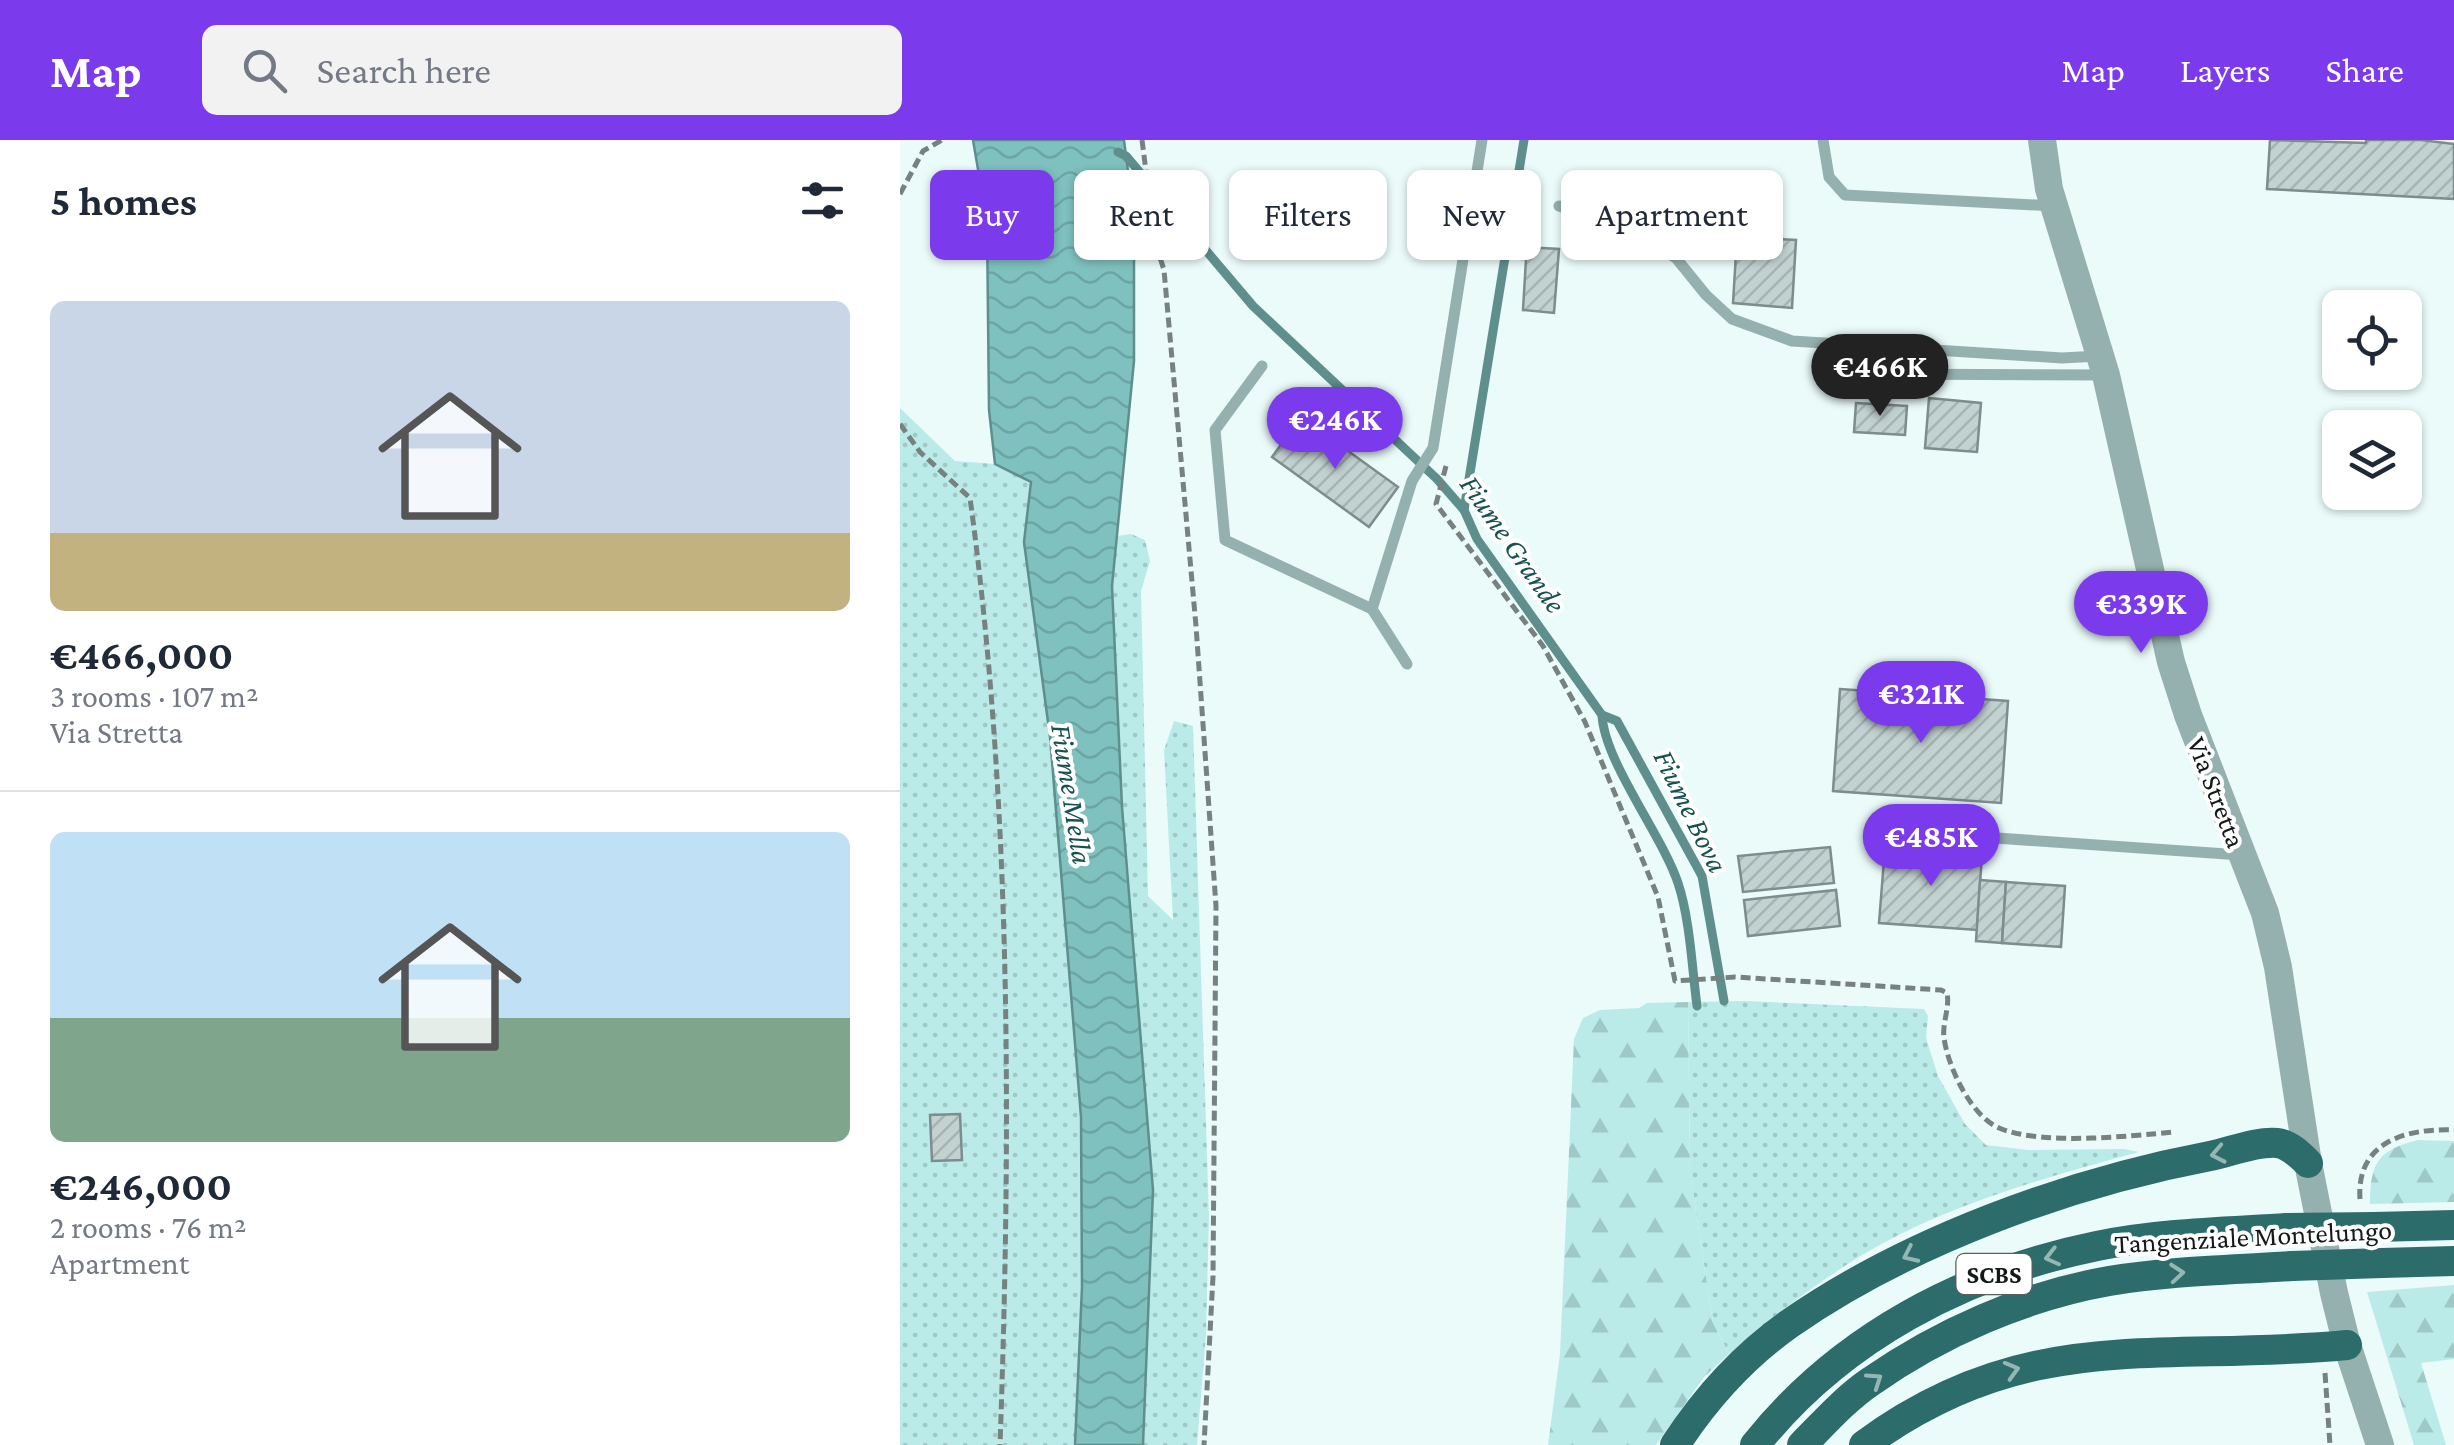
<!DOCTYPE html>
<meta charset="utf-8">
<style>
:root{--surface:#fff;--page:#f2f2f3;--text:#1f2937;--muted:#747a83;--line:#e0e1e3;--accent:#7c3aed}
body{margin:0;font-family:"Crimson Pro",serif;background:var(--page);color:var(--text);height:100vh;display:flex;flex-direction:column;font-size:38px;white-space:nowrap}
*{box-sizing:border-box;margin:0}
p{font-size:32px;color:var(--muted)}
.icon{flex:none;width:55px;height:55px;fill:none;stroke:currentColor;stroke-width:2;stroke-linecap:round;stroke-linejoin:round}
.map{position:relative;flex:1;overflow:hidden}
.sheet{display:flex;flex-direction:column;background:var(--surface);width:900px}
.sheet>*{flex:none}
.banner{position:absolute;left:30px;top:30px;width:950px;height:90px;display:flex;gap:20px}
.buttons{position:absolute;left:1422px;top:150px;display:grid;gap:20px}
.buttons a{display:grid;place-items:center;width:100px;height:100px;border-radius:15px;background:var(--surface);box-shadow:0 2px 8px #0004;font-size:50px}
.price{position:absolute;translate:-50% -85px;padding:0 22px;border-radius:35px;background:var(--accent);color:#fff;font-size:32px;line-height:65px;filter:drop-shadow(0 2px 5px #0008)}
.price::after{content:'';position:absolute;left:50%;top:60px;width:30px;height:22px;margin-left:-15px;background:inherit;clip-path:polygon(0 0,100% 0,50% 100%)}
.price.current{background:#222;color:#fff}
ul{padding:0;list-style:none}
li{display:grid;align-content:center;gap:20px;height:530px;padding:0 50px}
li+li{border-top:2px solid var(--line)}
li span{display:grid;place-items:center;height:310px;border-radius:15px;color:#555}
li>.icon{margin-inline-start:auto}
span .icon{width:180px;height:180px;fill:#fffc;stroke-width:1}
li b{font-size:42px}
h2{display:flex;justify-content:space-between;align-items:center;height:120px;padding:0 50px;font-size:42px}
.tag{padding:0 35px;border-radius:15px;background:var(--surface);box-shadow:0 2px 8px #0004;font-size:35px;line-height:90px}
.tag.current{background:var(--accent);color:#fff}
header{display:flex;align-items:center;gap:60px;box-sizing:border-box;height:140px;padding:0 50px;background:var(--accent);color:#fff}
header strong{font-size:48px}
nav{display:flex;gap:55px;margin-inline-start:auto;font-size:35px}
.search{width:700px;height:90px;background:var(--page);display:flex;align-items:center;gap:25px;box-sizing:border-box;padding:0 35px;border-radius:15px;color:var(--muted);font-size:38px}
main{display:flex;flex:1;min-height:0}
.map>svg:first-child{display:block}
</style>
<header>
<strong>Map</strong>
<div class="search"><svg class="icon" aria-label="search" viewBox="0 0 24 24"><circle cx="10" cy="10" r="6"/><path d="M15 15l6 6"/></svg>Search here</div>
<nav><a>Map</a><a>Layers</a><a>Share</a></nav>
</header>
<main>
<section class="sheet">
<h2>5 homes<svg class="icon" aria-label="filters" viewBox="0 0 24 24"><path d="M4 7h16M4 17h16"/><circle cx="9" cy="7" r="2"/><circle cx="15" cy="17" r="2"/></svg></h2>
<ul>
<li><span style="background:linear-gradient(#c9d6e8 75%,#c2b280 0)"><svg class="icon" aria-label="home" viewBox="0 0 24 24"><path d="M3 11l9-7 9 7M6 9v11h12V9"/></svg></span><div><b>€466,000</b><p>3 rooms · 107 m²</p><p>Via Stretta</p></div></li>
<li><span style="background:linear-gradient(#bfe0f5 60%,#7fa58c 0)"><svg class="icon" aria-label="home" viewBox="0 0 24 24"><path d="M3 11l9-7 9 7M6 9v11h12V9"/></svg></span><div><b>€246,000</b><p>2 rooms · 76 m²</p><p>Apartment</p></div></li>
</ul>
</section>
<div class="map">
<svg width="1554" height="1305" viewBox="0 0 1554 1305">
<defs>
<pattern id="grass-dots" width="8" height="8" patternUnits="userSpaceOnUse" patternTransform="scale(2.5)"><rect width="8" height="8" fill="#baebe9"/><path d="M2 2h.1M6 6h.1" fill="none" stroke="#9fc9c7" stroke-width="1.8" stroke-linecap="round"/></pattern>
<pattern id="forest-firs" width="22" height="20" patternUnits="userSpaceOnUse" patternTransform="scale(2.5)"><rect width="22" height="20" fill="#baebe9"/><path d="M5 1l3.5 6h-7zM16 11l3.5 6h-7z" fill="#9fc9c7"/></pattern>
<pattern id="water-waves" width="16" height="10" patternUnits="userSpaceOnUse" patternTransform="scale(2.5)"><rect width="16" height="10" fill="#7ec1be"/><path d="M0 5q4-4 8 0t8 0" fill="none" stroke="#6ca5a3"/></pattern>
<pattern id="building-hatch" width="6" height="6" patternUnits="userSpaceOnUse" patternTransform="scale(2.5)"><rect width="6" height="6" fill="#c2d2d1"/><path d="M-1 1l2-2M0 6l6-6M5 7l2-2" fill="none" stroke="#a6b4b3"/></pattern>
</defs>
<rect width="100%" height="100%" fill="#eafbfa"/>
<!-- grass -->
<g fill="url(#grass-dots)">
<polygon points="0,268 55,321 95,324 131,341 124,402 150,597 181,977 182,1147 175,1305 0,1305"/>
<polygon points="231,394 245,400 250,421 241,451 248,756 273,780 264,610 274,581 293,586 309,1077 306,1195 297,1305 243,1305 253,1050 222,667 212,446 217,396"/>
<path d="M845,861l179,8 4,7 -2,22 12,38 27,48 21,21 42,5 96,-1 15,3c-85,23 -175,48 -254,90 -55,30 -108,71 -156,112l-16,-31 -23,-151 -2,-170z"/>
</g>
<!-- forest -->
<g fill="url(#forest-firs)">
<polygon points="788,862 790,1032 813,1183 829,1214 804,1237 756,1305 648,1305 660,1214 674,899 683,878 700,870 739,868 747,863"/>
<path d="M1518,1000l36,1v61l-84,2c0,-40 7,-54 48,-64z"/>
<polygon points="1554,1145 1554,1219 1521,1223 1546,1305 1514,1305 1467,1152"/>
</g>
<!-- water -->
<polygon fill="url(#water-waves)" stroke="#5e8f8d" stroke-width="2.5" points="73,0 224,0 234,77 234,221 212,446 222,667 253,1050 243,1305 175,1305 182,1147 181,977 150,597 124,402 131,342 95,324 89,270 87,82"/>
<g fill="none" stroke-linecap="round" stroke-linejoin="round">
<!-- stream -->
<g stroke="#5e8f8d" stroke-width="9">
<path d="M218,12l8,4 127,150 184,173 27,31 13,29 125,176c2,46 60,120 76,168 12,36 14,85 19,123"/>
<polyline points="564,370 624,0"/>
<polyline points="702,575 717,581 802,736 824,861"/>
</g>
</g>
<!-- building -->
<g fill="url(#building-hatch)" stroke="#7d8c8c" stroke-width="2.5">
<polygon points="1370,0 1466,3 1466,0 1521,0 1554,4 1554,59 1367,49"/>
<polygon points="837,97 896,100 892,168 833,163"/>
<polygon points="623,107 659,109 654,173 623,170 626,119 622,119"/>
<polygon points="1029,258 1081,263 1077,312 1025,308"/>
<polygon points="956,263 1007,266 1005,295 954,292"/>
<polygon points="401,277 498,347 469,387 372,317"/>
<polygon points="940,549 1108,561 1101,663 933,651"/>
<polygon points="930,707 934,743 843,752 838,716"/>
<polygon points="985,707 1082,714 1077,790 979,783"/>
<polygon points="1080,740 1106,742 1102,803 1076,801"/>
<polygon points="1106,742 1165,746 1161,807 1102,803"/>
<polygon points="936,750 940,786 848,796 844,760"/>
<polygon points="60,974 62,1020 32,1021 30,975"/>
</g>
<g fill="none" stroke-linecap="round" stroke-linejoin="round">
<!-- path -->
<g stroke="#768180" stroke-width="5" stroke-dasharray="10 5" stroke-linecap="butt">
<polyline points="242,0 255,102 264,130 296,486 316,766 313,1137 304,1305"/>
<polyline points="0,54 23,11 42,0"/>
<path d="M0,284l20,28 50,46c42,307 41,637 30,947"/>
<path d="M546,326l-10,38 107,142 42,76 73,175 17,84 60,-4 206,13 6,3c3,15 -5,30 -3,45 4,29 27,78 55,90 44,18 128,8 176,4"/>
<path d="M1460,1059c-4,-57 46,-71 94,-69"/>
<polyline points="1425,1233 1430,1305"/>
</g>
<!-- service -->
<g stroke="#95b1af" stroke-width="11">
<polyline points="923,0 929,37 945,55 1154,66"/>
<polyline points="659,66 720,86 776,118 806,155 832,179 892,201 1162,218 1199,216"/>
<polyline points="362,226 315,290 325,400 472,469 512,341 533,308 582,0"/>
<polyline points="977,234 1206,235"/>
<polyline points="472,469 507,524"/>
<polyline points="1024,693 1341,715"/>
</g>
<!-- tertiary -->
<polyline stroke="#95b1af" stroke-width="28" points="1142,0 1149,49 1206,235 1271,522 1288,575 1365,773 1378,827 1408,1023 1434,1153 1447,1205 1480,1305"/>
<!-- trunk -->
<g stroke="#2c6c6a" stroke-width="30">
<polyline points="1474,1087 1554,1085"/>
<polyline points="1482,1123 1554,1121"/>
<path d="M775,1305c30,-46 69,-89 114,-121 119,-83 279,-141 421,-168 20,-4 47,-15 67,-13 12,1 23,12 31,20"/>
<path d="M855,1305c85,-107 209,-172 342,-199 62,-13 127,-14 190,-18"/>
<path d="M902,1305c21,-21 43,-46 68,-63 70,-49 154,-86 239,-101 60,-10 122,-11 183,-15"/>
<path d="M964,1305c164,-121 297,-82 483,-100"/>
</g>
<!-- trunk-bridge -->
<g stroke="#2c6c6a" stroke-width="30">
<polyline points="1387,1088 1474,1087"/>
<polyline points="1392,1126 1482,1123"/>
</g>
</g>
<!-- one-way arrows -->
<defs><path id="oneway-chevron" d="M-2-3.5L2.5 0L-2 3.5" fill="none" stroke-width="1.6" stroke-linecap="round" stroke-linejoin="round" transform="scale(2.5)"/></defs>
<g stroke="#96b6b4">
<use href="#oneway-chevron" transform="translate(1318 1014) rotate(169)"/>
<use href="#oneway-chevron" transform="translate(1010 1115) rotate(155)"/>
<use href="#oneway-chevron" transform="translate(1152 1117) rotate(166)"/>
<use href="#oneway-chevron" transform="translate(1277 1133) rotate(-5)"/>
<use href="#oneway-chevron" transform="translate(1112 1230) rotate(-16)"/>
<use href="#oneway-chevron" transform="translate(975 1240) rotate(-34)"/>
</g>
<g text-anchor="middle" stroke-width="8" stroke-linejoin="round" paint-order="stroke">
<!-- shield labels -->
<rect fill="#fff" stroke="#5a5f5f" stroke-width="2.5" x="1056.5" y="1114" width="75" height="40" rx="8"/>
<g font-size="25" font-weight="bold" fill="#141a1a">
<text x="1094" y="1143">SCBS</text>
</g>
<!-- street labels -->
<g font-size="28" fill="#141a1a" stroke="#fff">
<text transform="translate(1317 652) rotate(69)" y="10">Via Stretta</text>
<text transform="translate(1353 1096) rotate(-3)" y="10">Tangenziale Montelungo</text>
</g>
<!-- water labels -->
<g font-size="30" font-style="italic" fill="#175150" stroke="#fff">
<text transform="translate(613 404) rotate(55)" y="10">Fiume Grande</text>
<text transform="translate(172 654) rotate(81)" y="10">Fiume Mella</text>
<text transform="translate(791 671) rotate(64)" y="10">Fiume Bova</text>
</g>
</g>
</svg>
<div class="buttons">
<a><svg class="icon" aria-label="locate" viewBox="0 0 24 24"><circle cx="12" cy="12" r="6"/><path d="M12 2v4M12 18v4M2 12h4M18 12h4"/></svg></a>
<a><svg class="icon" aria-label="layers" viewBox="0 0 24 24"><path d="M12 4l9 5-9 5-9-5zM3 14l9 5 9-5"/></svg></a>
</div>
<b class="price current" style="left:980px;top:279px">€466K</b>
<b class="price" style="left:435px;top:332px">€246K</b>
<b class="price" style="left:1241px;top:516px">€339K</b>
<b class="price" style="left:1021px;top:606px">€321K</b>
<b class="price" style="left:1031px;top:749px">€485K</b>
<div class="banner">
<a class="tag current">Buy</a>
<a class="tag">Rent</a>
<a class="tag">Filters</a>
<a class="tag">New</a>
<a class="tag">Apartment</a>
</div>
</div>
</main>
